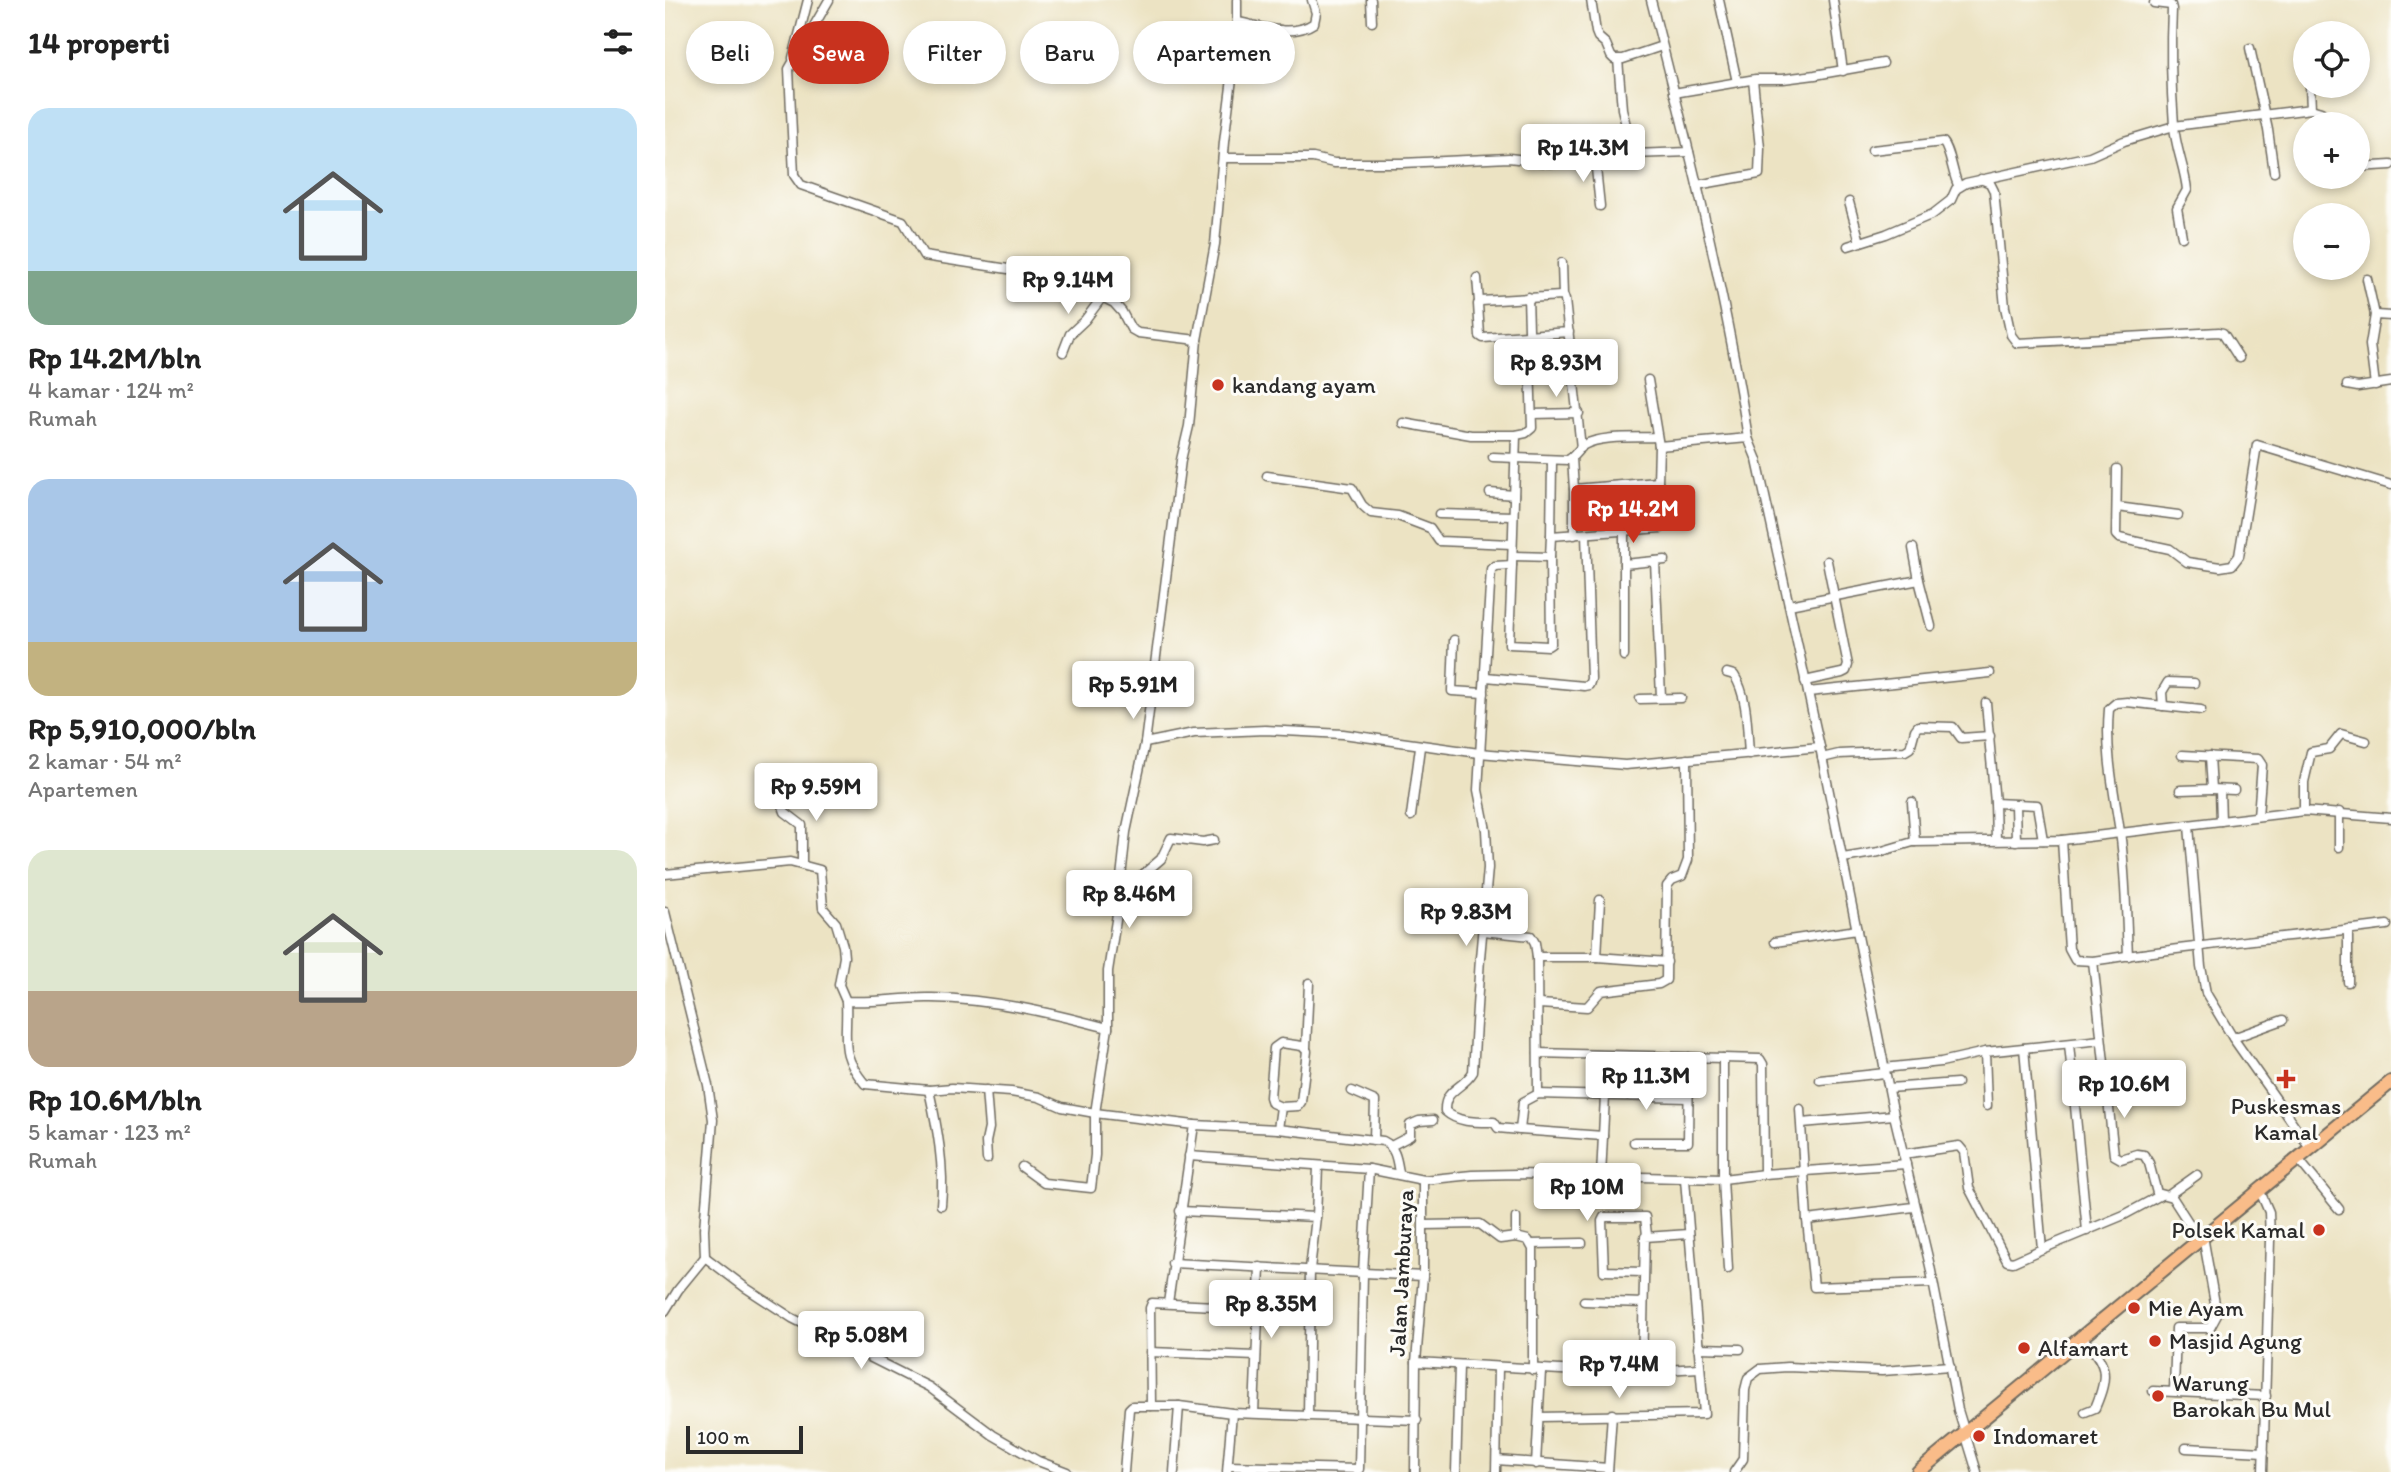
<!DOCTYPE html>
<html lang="id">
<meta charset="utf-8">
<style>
:root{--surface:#fff;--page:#f6f6f6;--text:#222;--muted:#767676;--accent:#c8321e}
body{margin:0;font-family:Itim,sans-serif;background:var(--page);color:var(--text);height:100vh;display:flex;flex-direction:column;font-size:26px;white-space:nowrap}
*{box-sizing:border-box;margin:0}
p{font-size:23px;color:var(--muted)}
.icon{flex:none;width:38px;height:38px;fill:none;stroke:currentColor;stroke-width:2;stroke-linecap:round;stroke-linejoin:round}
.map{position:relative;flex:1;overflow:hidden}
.drawer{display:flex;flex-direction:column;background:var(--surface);width:665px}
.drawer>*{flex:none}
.top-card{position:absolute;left:21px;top:21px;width:665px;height:63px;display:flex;gap:14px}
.controls{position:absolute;left:1628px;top:21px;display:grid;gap:14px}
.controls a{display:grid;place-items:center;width:77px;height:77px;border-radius:50%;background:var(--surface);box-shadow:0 4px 10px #0003;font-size:35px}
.scale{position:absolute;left:21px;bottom:18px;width:117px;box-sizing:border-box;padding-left:7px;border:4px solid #2b2b2b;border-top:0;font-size:19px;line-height:24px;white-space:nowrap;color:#2b2b2b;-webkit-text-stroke:5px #fdfcf7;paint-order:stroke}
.price{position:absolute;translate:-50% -60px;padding:0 16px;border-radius:7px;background:#fff;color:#222;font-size:23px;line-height:46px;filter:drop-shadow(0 2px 4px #0008)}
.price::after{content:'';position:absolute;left:50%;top:42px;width:21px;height:16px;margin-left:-10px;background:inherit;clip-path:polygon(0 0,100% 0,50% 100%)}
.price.active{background:var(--accent);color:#fff}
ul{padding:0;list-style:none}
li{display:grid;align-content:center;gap:14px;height:371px;padding:0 28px}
li span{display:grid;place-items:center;height:217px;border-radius:21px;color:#555}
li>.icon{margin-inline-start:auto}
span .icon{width:126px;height:126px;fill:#fffc;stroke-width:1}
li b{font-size:30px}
h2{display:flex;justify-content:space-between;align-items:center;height:84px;padding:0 28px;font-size:30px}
.pill{padding:0 24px;border-radius:32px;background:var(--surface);box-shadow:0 4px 10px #0003;font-size:24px;line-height:63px}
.pill.active{background:var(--accent);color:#fff}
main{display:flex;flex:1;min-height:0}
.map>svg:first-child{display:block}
</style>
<main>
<section class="drawer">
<h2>14 properti<svg class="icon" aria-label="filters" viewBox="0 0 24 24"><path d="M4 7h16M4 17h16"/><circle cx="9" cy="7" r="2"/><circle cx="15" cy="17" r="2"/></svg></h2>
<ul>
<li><span style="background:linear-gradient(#bfe0f5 75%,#7fa58c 0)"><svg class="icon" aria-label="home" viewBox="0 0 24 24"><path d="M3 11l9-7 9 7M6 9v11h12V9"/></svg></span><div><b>Rp 14.2M/bln</b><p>4 kamar · 124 m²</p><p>Rumah</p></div></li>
<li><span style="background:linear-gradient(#a9c7e8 75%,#c2b280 0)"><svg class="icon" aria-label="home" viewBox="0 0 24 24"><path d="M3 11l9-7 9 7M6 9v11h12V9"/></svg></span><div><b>Rp 5,910,000/bln</b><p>2 kamar · 54 m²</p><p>Apartemen</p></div></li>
<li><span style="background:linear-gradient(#dfe7d0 65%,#b9a48a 0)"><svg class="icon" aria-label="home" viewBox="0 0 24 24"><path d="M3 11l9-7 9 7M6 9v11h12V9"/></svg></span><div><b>Rp 10.6M/bln</b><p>5 kamar · 123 m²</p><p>Rumah</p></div></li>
</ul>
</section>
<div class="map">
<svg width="1726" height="1472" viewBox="0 0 1726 1472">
<rect width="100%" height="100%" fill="#fdfcf7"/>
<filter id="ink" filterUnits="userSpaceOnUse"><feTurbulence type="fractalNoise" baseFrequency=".0143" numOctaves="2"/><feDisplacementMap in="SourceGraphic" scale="14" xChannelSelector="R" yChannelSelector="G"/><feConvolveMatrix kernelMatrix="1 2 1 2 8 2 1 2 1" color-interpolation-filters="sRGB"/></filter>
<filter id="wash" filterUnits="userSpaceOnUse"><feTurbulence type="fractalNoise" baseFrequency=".00686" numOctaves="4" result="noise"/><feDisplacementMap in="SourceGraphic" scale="28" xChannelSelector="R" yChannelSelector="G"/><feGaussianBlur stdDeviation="1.57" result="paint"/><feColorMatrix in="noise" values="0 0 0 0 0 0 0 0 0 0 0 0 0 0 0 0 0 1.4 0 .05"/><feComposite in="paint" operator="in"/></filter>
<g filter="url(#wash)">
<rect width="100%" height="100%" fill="#ece3c3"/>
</g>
<g filter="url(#ink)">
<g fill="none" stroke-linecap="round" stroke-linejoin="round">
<!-- minor casing -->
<g stroke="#6f6b60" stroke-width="11">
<g id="minor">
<polyline points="164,0 124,69 129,175 136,185 238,221 259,256 343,269 367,268 388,272 449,303 457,312 466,329 473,333 532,340"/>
<polyline points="572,0 572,39 559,142 550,244 532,340 524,426 516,460 480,743 529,733 600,730 678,734 814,753 960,765 1155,747"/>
<polyline points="706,0 707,22"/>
<polyline points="926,0 931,32 933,37 941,44 946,56 949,59 958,59 997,46"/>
<path d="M986,0c37,145 74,290 97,438"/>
<polyline points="1054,0 1072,82"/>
<polyline points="1168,0 1178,71"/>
<path d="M1489,3l17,2 1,4c-2,39 -1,77 2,116 1,22 11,43 13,65l-10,18 5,29"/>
<path d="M573,22c24,5 54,16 76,1l2,-10 -4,-13"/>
<polyline points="615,30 617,57"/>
<polyline points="1585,48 1603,130 1609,172"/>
<polyline points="128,58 143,0"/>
<polyline points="953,59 957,109 968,154"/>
<polyline points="1645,86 1646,109"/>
<polyline points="1009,93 1091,79 1118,79 1150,75 1218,63"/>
<path d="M1207,150l71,-8c8,9 9,32 16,45"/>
<polyline points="558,158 648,158 669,163 737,163 844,158 885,163 968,154 1024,152"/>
<polyline points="930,159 935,206"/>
<polyline points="1692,167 1726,165"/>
<polyline points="1316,179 1325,183 1329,191 1340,307 1346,335 1352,343 1554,332 1558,333 1574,358"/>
<polyline points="1032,185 1094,174 1095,148 1088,80"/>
<polyline points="1184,202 1195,242"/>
<polyline points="1183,246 1221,234 1268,214 1286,200 1291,189 1301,183 1425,156 1459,141 1509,126 1646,109 1656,112 1658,124"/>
<polyline points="897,263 898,296"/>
<polyline points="812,278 814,302"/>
<polyline points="1702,279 1710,315"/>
<path d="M863,297l4,131 -6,5 -10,2 -4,130 -17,1 -4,3 -13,221 8,40 2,38 -8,90 -7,114c-10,17 -29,17 -28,39 13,12 32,11 49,11l4,6 22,2 3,-28 15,-8 150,4"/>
<polyline points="904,332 818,338 815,336 813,304 816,301 896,296 899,297 900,300 916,448"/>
<polyline points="398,352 405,334 420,320 438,296"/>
<polyline points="983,380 994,446 1083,438 1092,460 1155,747 1229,1115 1265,1266 1293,1410 1312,1472"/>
<polyline points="1682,385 1693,387 1726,382"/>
<polyline points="1710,385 1705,345 1710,315 1726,316"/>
<polyline points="868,414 914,413"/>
<polyline points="738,423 806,435 851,435"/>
<path d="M828,457l75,3c7,-4 10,-11 16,-15 18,-10 53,-7 73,-8"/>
<polyline points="907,458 909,489"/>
<polyline points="1452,469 1451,535 1454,538 1505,549 1522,562 1555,567 1567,565 1574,556 1592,445 1726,485"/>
<polyline points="602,476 687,488 697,505 706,513 733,516 765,528 774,541 847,544"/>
<polyline points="825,493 849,495"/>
<polyline points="1452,507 1513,515"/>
<polyline points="774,514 848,516"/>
<polyline points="909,535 909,489 993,482"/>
<polyline points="886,536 887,461"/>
<polyline points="1248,548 1254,580"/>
<polyline points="848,556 885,557 886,536 996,528 998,525 993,482 994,446"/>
<polyline points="990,561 996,697"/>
<polyline points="959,564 1000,560"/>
<polyline points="847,565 844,644 883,646 886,644 885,557"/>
<polyline points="1124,605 1254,580 1266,626"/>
<polyline points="789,640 787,691 819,693"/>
<polyline points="959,656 959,531"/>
<path d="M1062,673l7,2c14,21 13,54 15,79"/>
<polyline points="821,677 919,686 924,685 926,679 921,534"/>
<polyline points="1140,681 1177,673 1181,671 1183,665 1162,561"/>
<polyline points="1143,692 1325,673"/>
<polyline points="975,699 1016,698"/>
<polyline points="1321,703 1330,803 1372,805 1378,840"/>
<polyline points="1498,706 1497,692 1503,682 1529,683"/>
<polyline points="1517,755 1593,759 1597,765 1593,816"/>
<polyline points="1545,756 1547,789 1569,790"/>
<polyline points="1157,758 1174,754 1240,751 1245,748 1250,730 1253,726 1288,727 1296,738 1325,736"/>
<polyline points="1515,790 1547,789"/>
<polyline points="1555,790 1556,821"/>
<polyline points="115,798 120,812 137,825 137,864"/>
<polyline points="1247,802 1250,842"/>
<polyline points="1330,803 1331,840"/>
<polyline points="1350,805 1351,841"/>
<polyline points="1639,811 1639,782 1646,752 1664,749 1676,734 1701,741"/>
<polyline points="1674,812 1674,847"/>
<polyline points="746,816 755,747"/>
<polyline points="1524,826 1536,967 1541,993 1568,1038 1646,1149"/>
<path d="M1397,840l7,109 6,11 18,1c97,-16 196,-24 294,-36"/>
<polyline points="1178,858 1214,852 1248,842 1397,840 1639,811 1726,818"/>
<path d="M0,874l125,-12 30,8 3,38 13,15 7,23 1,11 -5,28 7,16c29,2 57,-4 86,-3 60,1 119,15 176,30"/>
<polyline points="454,895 496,859 506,838 538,842 549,840"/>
<polyline points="0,912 43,1085 48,1120 39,1229 40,1257"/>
<polyline points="1683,929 1683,982"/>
<polyline points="818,931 866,936 870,943 872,957 932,957 935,900"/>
<polyline points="1110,942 1192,930"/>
<path d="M1463,956c-2,-41 -2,-83 -8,-124 -6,-41 -15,-80 -11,-123l7,-6 11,-1 74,8"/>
<polyline points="872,957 873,1094"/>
<polyline points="932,957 1002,962"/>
<polyline points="1428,961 1449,1155 1456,1159 1472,1154 1479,1155 1484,1163 1492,1193 1507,1197 1534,1239"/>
<path d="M181,1001c2,39 -8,51 19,83l64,6 23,-2 59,4 28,5 23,10 33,6 99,12 -26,178"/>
<polyline points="874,1004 922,1007 936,991 994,984 1001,980 1002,886 1007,880 1017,876 1023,860 1022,759"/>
<polyline points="1568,1038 1618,1020"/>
<polyline points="1404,1044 1422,1231"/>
<polyline points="641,1048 644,983"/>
<polyline points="1359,1048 1377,1249 1459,1215 1496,1195"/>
<polyline points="1320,1052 1322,1106"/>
<polyline points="873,1053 1095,1059 1098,1064 1099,1174"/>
<polyline points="1058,1058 1058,1179 1063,1269"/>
<polyline points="1219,1068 1276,1062 1320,1052 1436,1040"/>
<polyline points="1155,1080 1220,1073"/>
<polyline points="1224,1088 1292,1083"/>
<path d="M264,1090c8,36 16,77 12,115"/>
<polyline points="321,1090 324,1128 321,1142 322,1159"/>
<polyline points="687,1091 710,1101 709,1140"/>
<polyline points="1135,1109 1142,1220 1149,1287 1268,1283"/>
<polyline points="1137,1123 1229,1115"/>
<path d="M529,1125l84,4 105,12c13,6 14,20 16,32"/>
<polyline points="613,1129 616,1107 607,1103 605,1097 609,1048 616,1043 637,1046 642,1051 636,1102 633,1106 616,1107"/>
<polyline points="855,1130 938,1136"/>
<polyline points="969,1142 1023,1142 1024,1057"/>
<polyline points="726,1146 745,1136 745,1125 754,1121 768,1120"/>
<polyline points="1238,1154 1294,1146 1299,1152 1304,1188 1342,1261 1348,1262 1377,1249"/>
<polyline points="524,1156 704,1169 698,1273 694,1469 563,1466"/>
<polyline points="1633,1159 1674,1209"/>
<polyline points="357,1167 379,1183 426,1188 430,1155 430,1113 443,1028 443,971 452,914 461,832 480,743"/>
<polyline points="704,1169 758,1180"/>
<polyline points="936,1176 942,1056"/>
<polyline points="1594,1189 1604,1212 1605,1240 1598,1472"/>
<polyline points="1504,1195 1532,1175"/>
<polyline points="515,1211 651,1217"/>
<polyline points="851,1218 851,1237"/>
<polyline points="1142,1220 1249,1207"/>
<polyline points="759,1225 815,1224 835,1239 851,1237 863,1240 868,1249 868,1370"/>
<polyline points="866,1244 917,1243"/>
<polyline points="507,1263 758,1276"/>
<polyline points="978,1272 939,1271 937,1221 939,1217 980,1217 982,1235"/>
<polyline points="919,1301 978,1303"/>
<polyline points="0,1311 13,1290 40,1257 81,1288 127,1318 264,1387 328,1435 373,1461 402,1472"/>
<path d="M1415,1336c27,27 30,37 15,72l-10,4"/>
<polyline points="1033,1348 1075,1349"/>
<polyline points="485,1352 591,1356"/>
<polyline points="751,1362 949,1373 1034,1368"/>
<polyline points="977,1371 980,1237 1024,1234"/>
<polyline points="1488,1391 1601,1396"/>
<polyline points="1509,1391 1511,1328 1545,1328 1552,1315 1538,1236"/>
<polyline points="486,1406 485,1308 487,1303 593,1308"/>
<polyline points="589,1413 595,1267"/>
<polyline points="643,1416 645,1269 651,1217 653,1167"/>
<polyline points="874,1417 1039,1414 1020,1179"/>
<polyline points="1521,1448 1599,1452"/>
<polyline points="832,1460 943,1468"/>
<polyline points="871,1464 876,1371"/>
<polyline points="459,1472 464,1409 467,1406 514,1406 567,1413 752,1420"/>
<polyline points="509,1472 514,1406"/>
<polyline points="562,1472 567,1413"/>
<polyline points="750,1472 751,1362 758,1276 758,1180 807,1175 852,1174 1058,1179 1099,1174 1241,1164"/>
<polyline points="791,1472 794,1366"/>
<polyline points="831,1472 833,1368"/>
<polyline points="943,1472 947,1414"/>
<polyline points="1069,1472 1078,1459 1080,1390 1083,1378 1095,1369 1122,1367 1217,1371 1285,1366"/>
</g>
</g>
<!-- highway casing -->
<g stroke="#6f6b60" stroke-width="16">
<polyline id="highway" points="1253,1472 1726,1082"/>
</g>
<!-- minor -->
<use href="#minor" stroke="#fff" stroke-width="8"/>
<!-- highway -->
<use href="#highway" stroke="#f9bc89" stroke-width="12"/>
</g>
</g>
<!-- markers -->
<g fill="#c8321e" stroke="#fdfcf7" stroke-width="2.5">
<circle cx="553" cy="385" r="7"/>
<path d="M1617.5 1068.5h7v7h7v7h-7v7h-7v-7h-7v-7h7z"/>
<circle cx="1654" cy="1230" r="7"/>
<circle cx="1469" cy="1308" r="7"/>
<circle cx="1490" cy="1341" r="7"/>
<circle cx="1359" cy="1348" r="7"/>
<circle cx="1493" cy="1396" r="7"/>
<circle cx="1314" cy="1436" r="7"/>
</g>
<g text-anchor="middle" stroke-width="6" stroke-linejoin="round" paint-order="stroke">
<!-- poi labels -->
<g font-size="23" fill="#2b2b2b" stroke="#fdfcf7" text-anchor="start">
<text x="567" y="393">kandang ayam</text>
<text x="1621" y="1114" text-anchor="middle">Puskesmas<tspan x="1621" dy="26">Kamal</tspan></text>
<text x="1640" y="1238" text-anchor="end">Polsek Kamal</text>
<text x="1483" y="1316">Mie Ayam</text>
<text x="1504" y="1349">Masjid Agung</text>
<text x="1373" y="1356">Alfamart</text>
<text x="1507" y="1391">Warung<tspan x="1507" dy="26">Barokah Bu Mul</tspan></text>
<text x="1328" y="1444">Indomaret</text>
</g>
<!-- street labels -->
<g font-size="23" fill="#2b2b2b" stroke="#fdfcf7">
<text transform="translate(736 1273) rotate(-87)" y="8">Jalan Jamburaya</text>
</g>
</g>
</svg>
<div class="controls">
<a><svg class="icon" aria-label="locate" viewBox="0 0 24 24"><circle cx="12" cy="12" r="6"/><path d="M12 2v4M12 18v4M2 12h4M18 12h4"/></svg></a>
<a>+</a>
<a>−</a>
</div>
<div class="scale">100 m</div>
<b class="price" style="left:918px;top:184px">Rp 14.3M</b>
<b class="price" style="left:403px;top:316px">Rp 9.14M</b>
<b class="price" style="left:891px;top:399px">Rp 8.93M</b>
<b class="price active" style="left:968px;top:545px">Rp 14.2M</b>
<b class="price" style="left:468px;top:721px">Rp 5.91M</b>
<b class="price" style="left:151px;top:823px">Rp 9.59M</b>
<b class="price" style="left:464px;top:930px">Rp 8.46M</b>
<b class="price" style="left:801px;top:948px">Rp 9.83M</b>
<b class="price" style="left:981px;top:1112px">Rp 11.3M</b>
<b class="price" style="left:1459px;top:1120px">Rp 10.6M</b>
<b class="price" style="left:922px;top:1223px">Rp 10M</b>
<b class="price" style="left:606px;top:1340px">Rp 8.35M</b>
<b class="price" style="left:196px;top:1371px">Rp 5.08M</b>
<b class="price" style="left:954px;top:1400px">Rp 7.4M</b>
<div class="top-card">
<a class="pill">Beli</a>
<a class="pill active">Sewa</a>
<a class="pill">Filter</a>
<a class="pill">Baru</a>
<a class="pill">Apartemen</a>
</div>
</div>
</main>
